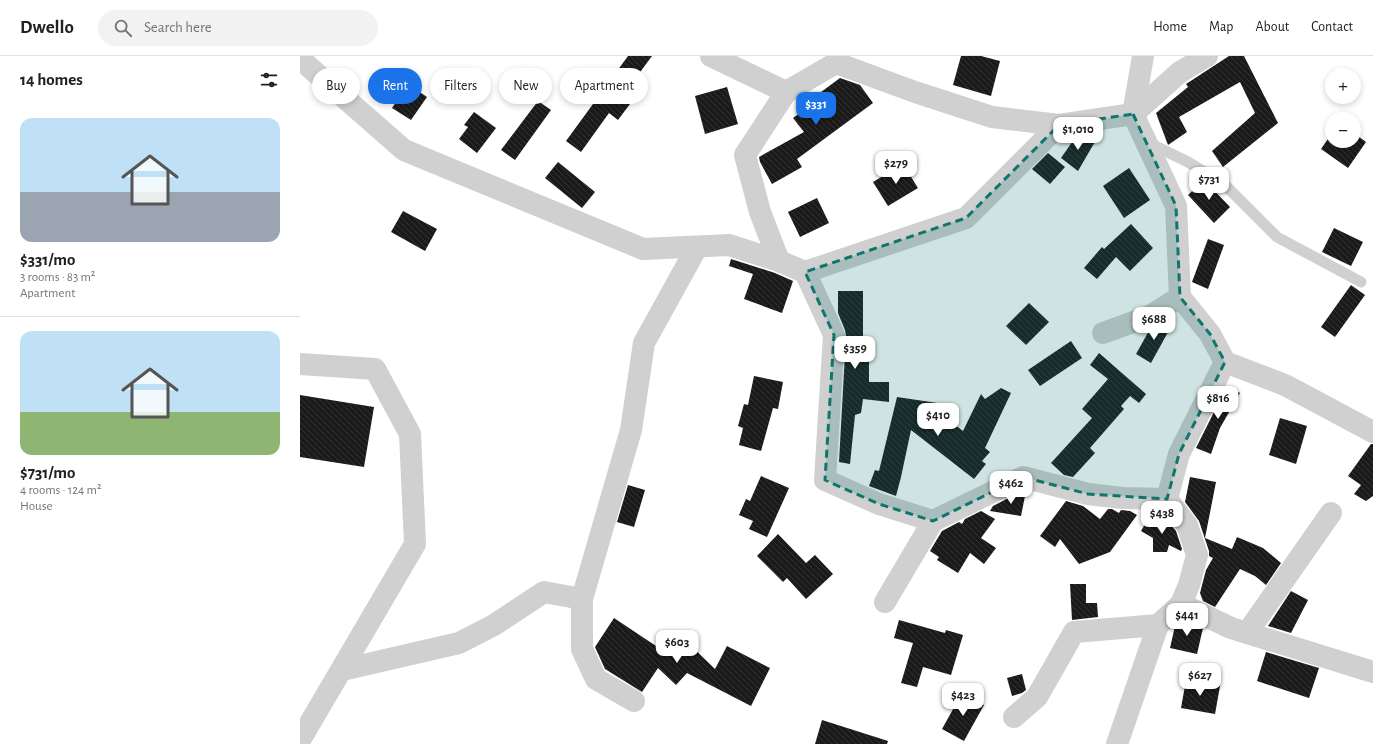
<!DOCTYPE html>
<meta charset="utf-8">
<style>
:root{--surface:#fff;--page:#f2f2f2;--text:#202124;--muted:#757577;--line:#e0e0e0;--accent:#1a73e8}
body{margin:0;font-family:"Alegreya Sans",sans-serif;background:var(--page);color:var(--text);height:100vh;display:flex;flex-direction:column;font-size:15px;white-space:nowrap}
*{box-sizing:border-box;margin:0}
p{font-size:13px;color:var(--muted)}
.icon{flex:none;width:22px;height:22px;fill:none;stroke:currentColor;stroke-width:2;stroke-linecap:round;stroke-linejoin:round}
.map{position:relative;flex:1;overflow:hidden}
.drawer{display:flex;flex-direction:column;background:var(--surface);width:300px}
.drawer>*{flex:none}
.guide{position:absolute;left:12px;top:12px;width:380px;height:36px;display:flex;gap:8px}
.fabs{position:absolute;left:1025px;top:12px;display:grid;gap:8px}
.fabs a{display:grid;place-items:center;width:36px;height:36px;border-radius:50%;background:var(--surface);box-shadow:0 2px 6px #0003;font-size:20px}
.price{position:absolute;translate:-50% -34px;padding:0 9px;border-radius:8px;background:#fff;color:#222;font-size:13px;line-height:26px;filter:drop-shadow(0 1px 2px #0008)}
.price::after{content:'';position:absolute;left:50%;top:24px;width:12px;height:9px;margin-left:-6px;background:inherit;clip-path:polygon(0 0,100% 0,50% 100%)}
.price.active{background:var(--accent);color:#fff}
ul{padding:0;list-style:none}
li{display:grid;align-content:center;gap:8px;height:212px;padding:0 20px}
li+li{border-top:1px solid var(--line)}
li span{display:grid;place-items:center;height:124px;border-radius:12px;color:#555}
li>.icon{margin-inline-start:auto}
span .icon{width:72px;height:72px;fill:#fffc;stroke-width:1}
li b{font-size:17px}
h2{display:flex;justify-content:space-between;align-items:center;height:48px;padding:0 20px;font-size:17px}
.pill{padding:0 14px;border-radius:18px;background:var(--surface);box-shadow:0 2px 6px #0003;font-size:14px;line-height:36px}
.pill.active{background:var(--accent);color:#fff}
header{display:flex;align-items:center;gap:24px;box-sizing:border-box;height:56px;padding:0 20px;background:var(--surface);border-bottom:1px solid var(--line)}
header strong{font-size:19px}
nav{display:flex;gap:22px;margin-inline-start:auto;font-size:14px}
.search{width:280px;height:36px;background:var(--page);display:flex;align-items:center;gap:10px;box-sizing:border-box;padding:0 14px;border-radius:22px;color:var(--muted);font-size:15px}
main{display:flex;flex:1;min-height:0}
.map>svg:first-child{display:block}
</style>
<header>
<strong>Dwello</strong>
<div class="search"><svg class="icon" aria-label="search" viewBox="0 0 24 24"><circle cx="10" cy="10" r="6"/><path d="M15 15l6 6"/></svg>Search here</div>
<nav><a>Home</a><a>Map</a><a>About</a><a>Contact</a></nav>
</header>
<main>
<section class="drawer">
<h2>14 homes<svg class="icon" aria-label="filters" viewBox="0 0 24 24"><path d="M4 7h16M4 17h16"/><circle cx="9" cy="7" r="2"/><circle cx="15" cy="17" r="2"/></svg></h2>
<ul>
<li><span style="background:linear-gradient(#bfe0f5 60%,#9aa5b1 0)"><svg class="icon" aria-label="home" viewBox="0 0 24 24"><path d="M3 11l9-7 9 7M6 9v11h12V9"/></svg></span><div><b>$331/mo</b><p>3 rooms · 83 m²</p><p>Apartment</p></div></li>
<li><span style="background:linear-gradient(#bfe0f5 65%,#8fb573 0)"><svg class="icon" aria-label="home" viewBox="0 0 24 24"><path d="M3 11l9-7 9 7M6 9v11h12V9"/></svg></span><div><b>$731/mo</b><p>4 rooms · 124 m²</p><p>House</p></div></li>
</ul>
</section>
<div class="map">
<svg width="1073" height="688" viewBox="0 0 1073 688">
<defs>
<pattern id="building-back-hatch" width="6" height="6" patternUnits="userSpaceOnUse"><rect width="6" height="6" fill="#1a1a1a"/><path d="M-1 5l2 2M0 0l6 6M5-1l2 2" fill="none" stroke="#333"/></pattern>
</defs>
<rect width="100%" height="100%" fill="#fff"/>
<!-- building -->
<g fill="url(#building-back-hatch)">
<polygon points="328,0 352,0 324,38 333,44 318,64 309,57 281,96 266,85"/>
<polygon points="661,0 681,0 700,5 691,40 653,29"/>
<polygon points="929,0 944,0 978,67 923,111 912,95 955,57 940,26 879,61 887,76 868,89 856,57 888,31 886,28"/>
<polygon points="540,22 560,29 573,47 497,103 502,111 472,128 460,106 459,101 504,76 493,62 519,43 517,39"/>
<polygon points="108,28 127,41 111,64 92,52"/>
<polygon points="427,31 438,68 405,78 395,40"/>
<polygon points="238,45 251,54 215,104 201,94"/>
<polygon points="174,56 196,72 177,97 159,83 168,71 164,69"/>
<polygon points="1032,77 1032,85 1054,85 1054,77 1066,86 1048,112 1021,93"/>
<polygon points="777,79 779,79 796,84 778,115 761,102"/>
<polygon points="748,97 765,111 750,128 732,113"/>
<polygon points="258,106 295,136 282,152 245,122"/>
<polygon points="603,108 618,132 588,150 573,126"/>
<polygon points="829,112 850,144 824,162 803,130"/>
<polygon points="904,124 930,151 914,167 888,139"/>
<polygon points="517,142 529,167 500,181 488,156"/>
<polygon points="103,155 137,173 125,195 91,176"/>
<polygon points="831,168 853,192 830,215 816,201 797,223 784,212 802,191 804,193"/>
<polygon points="1034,172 1063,186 1051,210 1022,196"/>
<polygon points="908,183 924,189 908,233 892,226"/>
<polygon points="431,203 475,217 493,225 482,257 444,243 453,218 429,210"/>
<polygon points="1051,229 1065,239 1035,281 1021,271"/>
<polygon points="538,235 563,235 563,285 569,285 569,326 589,326 589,346 563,343 561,357 555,359 550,408 539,406 546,280 545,274 538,257"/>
<polygon points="729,247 749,266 726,289 706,270"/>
<polygon points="867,264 873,267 851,307 836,298 850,273"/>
<polygon points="771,285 782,302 740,330 728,314"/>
<polygon points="799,297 846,338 839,347 830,340 821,350 824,353 790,392 795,397 773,421 764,419 751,407 792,362 782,353 808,323 790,309"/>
<polygon points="454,320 483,326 478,353 473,352 461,395 439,389 443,372 438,370 444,348 448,349"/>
<polygon points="927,330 940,337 920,372 911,398 896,392"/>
<polygon points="701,332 711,337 685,392 690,396 682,405 686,408 674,423 611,374 601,421 596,440 569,430 575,414 579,415 597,341 644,348 642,359 663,375 681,338 685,343"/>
<polygon points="0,339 74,351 64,411 0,401"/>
<polygon points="980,362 1007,370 996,408 969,399"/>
<polygon points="1071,388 1073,388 1073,440 1066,445 1054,438 1061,429 1048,420"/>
<polygon points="461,420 489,432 467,481 449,473 453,465 439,459 446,443 450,445"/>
<polygon points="890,421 916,426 905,482 932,493 937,481 963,492 981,507 966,529 955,520 940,513 915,551 903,545 900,537 906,514 913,502 909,500 909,495 899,465 885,446"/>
<polygon points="328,429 345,434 334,471 317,466"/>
<polygon points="724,434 726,435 721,460 690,455 693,450"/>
<polygon points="766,445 783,450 800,463 808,453 812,453 819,457 821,454 830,455 837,459 810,496 779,508 760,483 755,491 740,480"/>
<polygon points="681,455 695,463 681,482 696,492 684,508 670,497 658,517 637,504 639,501 630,495 642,475 659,466 662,468 665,463"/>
<polygon points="856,460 869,467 876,475 882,493 881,495 869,489 867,496 853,496 853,482 841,475 849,461 853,462"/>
<polygon points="478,478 506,507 515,499 533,518 506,543 487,522 483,526 457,500"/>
<polygon points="770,528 786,528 786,547 797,547 798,561 772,564"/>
<polygon points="991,535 1008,544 991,577 968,570"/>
<polygon points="314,562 368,598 383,582 415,613 427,590 470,612 451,650 387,617 376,629 358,612 342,636 305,613 295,591"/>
<polygon points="883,563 903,572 897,598 870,592 875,570"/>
<polygon points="599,564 645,577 646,574 663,579 651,619 623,611 617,631 601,627 613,587 594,582"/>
<polygon points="966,596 1019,612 1009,642 957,625"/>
<polygon points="722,618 726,634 722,637 712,640 707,622"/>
<polygon points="886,624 920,630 915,658 881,652"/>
<polygon points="662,637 684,649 664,685 642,673"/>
<polygon points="522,664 588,685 587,688 515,688"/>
</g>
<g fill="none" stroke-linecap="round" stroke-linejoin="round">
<!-- lane -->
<polyline stroke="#d0d0d0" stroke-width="11" points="849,87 888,106 924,128 977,181 1061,226"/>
<!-- street -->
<g stroke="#d0d0d0" stroke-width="22">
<polyline points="411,0 486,36"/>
<polyline points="843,0 833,58 876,150 880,241 910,278 925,306 985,329 1073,376"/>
<polyline points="0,3 104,94 343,193 429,189 479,205 505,216 666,162 759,69 833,58 880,16 907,0"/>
<polyline points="479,205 460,156 445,99 486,36 536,7 615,36 692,61 759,69"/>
<polyline points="505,216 534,279 525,424 579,448 633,465"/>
<polyline points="803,277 850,260 880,241"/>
<polyline points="0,308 75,313 110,378 115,488 0,684"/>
<polyline points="585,546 633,465 723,421 788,438 822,442 867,443"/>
<polyline points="881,548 931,572 1073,616"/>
<polyline points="947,577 1031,457"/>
<polyline points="42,614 159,587 194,569 244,536 282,543"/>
<polyline points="334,645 296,623 282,593 282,543 331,374 344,287 397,191"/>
<polyline points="714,661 737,641 774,576 858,569"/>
<polyline points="817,688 858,569 881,548 889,529 897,499 887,469 867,443 879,398 925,306"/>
</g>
</g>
<!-- marked area -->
<path fill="#0f766e" fill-opacity="0.2" stroke="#0f766e" stroke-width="3" stroke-dasharray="8 5" stroke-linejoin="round" d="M833,58l43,92 4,91 30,37 15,28 -46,92 -12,45 -79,-5 -65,-17 -90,44 -54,-17 -54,-24 9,-145 -29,-63 161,-54 93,-93z"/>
</svg>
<div class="fabs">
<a>+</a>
<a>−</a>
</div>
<b class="price active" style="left:516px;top:70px">$331</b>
<b class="price" style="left:778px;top:95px">$1,010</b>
<b class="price" style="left:596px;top:129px">$279</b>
<b class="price" style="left:909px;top:145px">$731</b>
<b class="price" style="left:854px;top:285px">$688</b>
<b class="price" style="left:555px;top:314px">$359</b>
<b class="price" style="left:918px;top:364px">$816</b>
<b class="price" style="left:638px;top:381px">$410</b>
<b class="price" style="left:711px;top:449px">$462</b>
<b class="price" style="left:862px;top:479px">$438</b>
<b class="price" style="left:887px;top:581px">$441</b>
<b class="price" style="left:377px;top:608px">$603</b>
<b class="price" style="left:900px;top:641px">$627</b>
<b class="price" style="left:663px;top:661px">$423</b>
<div class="guide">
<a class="pill">Buy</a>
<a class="pill active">Rent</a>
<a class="pill">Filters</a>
<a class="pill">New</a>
<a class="pill">Apartment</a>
</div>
</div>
</main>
